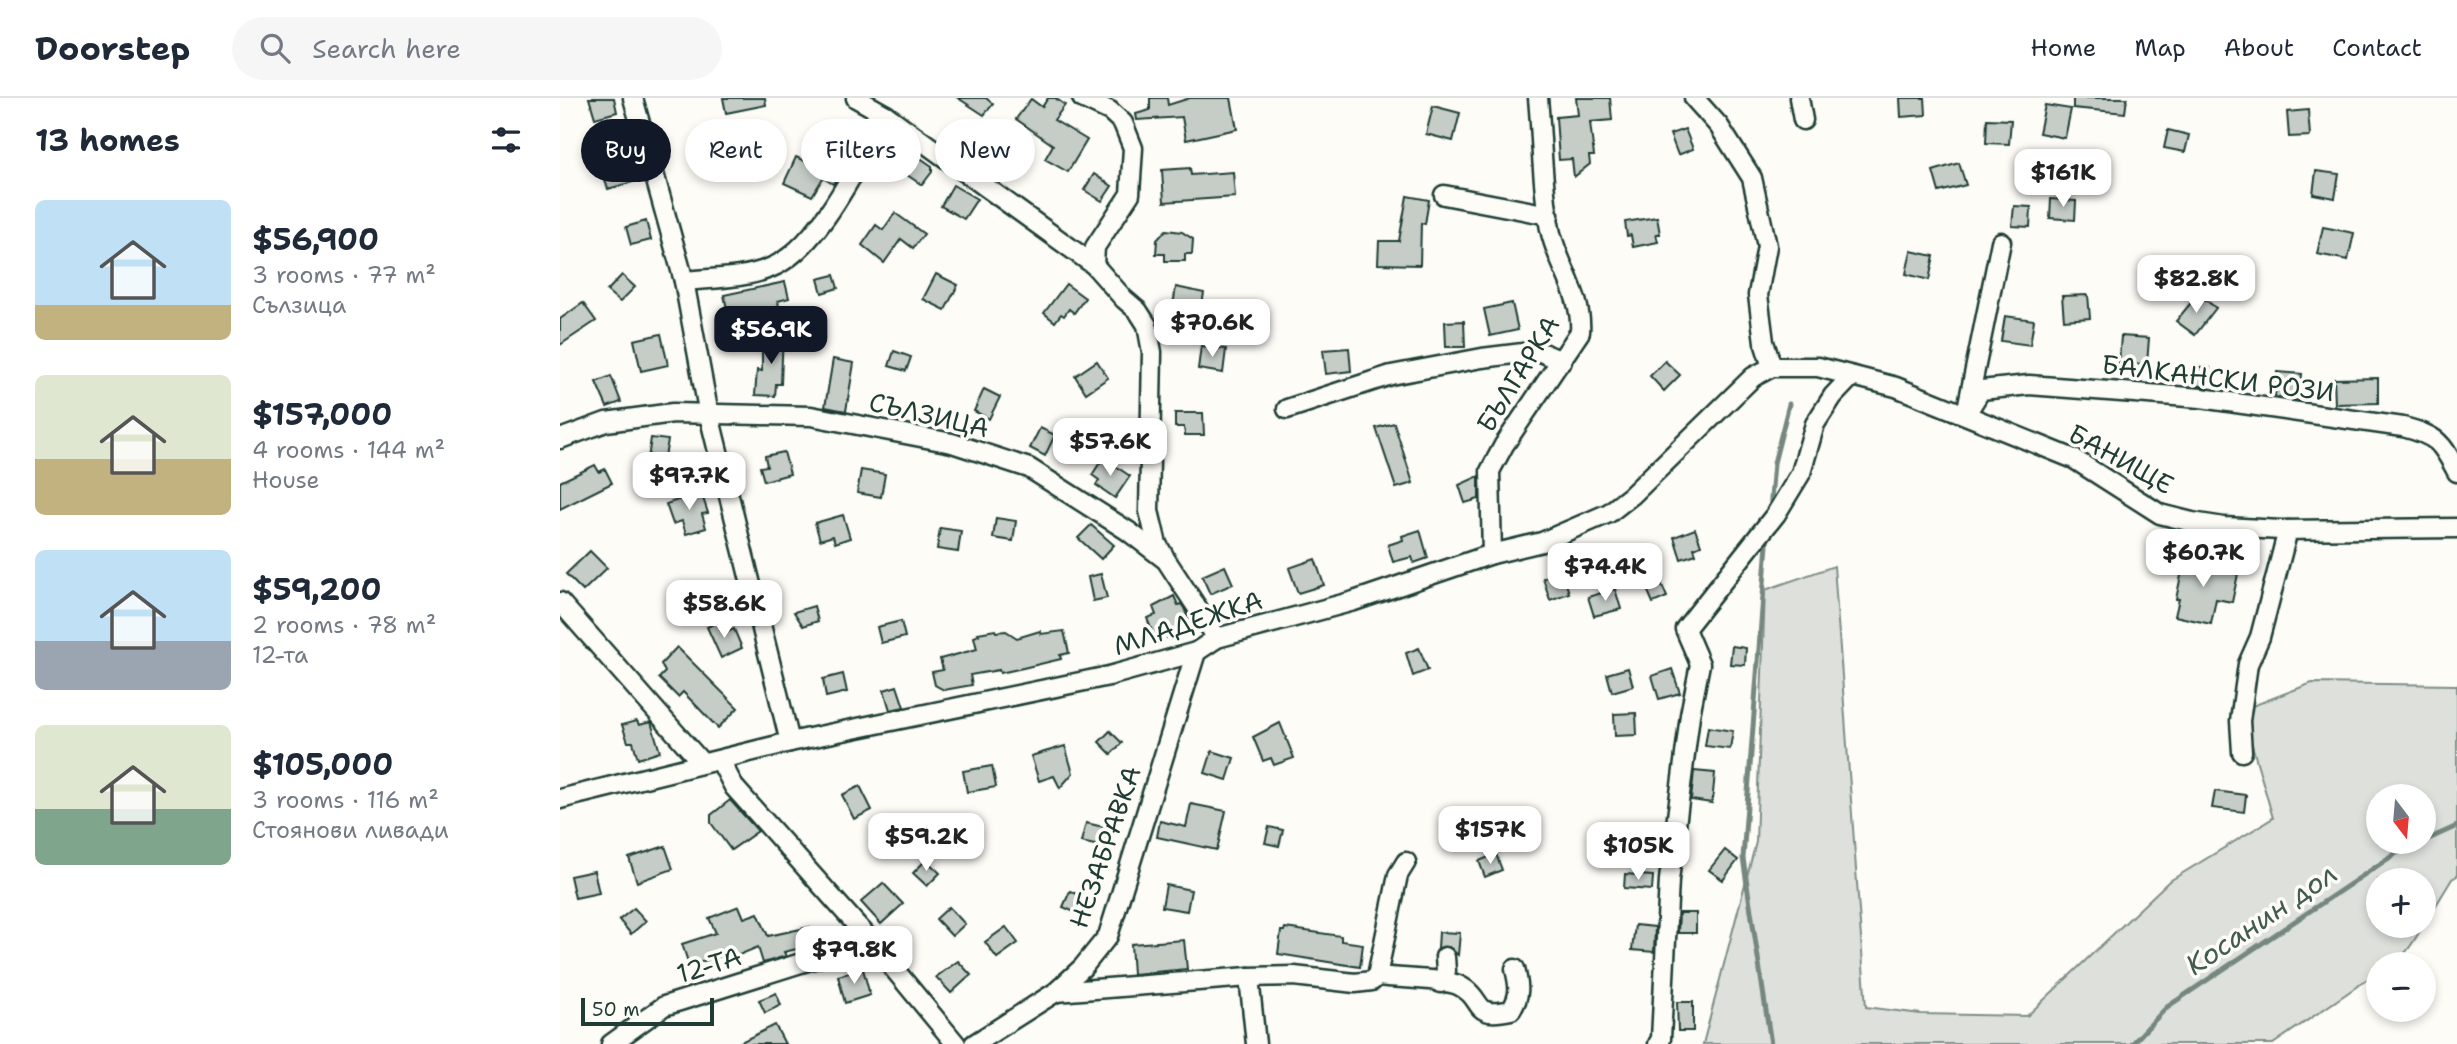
<!DOCTYPE html>
<meta charset="utf-8">
<style>
:root{--surface:#fff;--page:#f6f6f7;--text:#1f2937;--muted:#747a83;--line:#e0e1e3;--accent:#111827}
body{margin:0;font-family:"Shantell Sans",sans-serif;background:var(--page);color:var(--text);height:100vh;display:flex;flex-direction:column;font-size:26px;white-space:nowrap}
*{box-sizing:border-box;margin:0}
p{font-size:23px;color:var(--muted)}
.icon{flex:none;width:38px;height:38px;fill:none;stroke:currentColor;stroke-width:2;stroke-linecap:round;stroke-linejoin:round}
.map{position:relative;flex:1;overflow:hidden}
.side{display:flex;flex-direction:column;background:var(--surface);width:560px}
.side>*{flex:none}
.banner{position:absolute;left:21px;top:21px;width:665px;height:63px;display:flex;gap:14px}
.needle{width:46px;rotate:164deg}
.tools{position:absolute;left:1806px;top:686px;display:grid;gap:14px}
.tools a{display:grid;place-items:center;width:70px;height:70px;border-radius:50%;background:var(--surface);box-shadow:0 4px 10px #0003;font-size:35px}
.scale{position:absolute;left:21px;bottom:18px;width:133px;box-sizing:border-box;padding-left:7px;border:4px solid #1f3d34;border-top:0;font-size:19px;line-height:24px;white-space:nowrap;color:#1f3d34;-webkit-text-stroke:5px #fdfcf7;paint-order:stroke}
.price{position:absolute;translate:-50% -60px;padding:0 16px;border-radius:14px;background:#fff;color:#222;font-size:23px;line-height:46px;filter:drop-shadow(0 2px 4px #0008)}
.price::after{content:'';position:absolute;left:50%;top:42px;width:21px;height:16px;margin-left:-10px;background:inherit;clip-path:polygon(0 0,100% 0,50% 100%)}
.price.current{background:var(--accent);color:#fff}
ul{padding:0;list-style:none}
li{display:flex;align-items:center;gap:21px;height:175px;padding:0 35px}
li span{display:grid;place-items:center;flex:none;width:196px;height:140px;border-radius:10px;color:#555}
li>.icon{margin-inline-start:auto}
span .icon{width:84px;height:84px;fill:#fffc;stroke-width:1}
li b{font-size:30px}
h2{display:flex;justify-content:space-between;align-items:center;height:84px;padding:0 35px;font-size:30px}
.tag{padding:0 24px;border-radius:32px;background:var(--surface);box-shadow:0 4px 10px #0003;font-size:24px;line-height:63px}
.tag.current{background:var(--accent);color:#fff}
header{display:flex;align-items:center;gap:42px;box-sizing:border-box;height:98px;padding:0 35px;background:var(--surface);border-bottom:2px solid var(--line)}
header strong{font-size:33px}
nav{display:flex;gap:38px;margin-inline-start:auto;font-size:24px}
.search{width:490px;height:63px;background:var(--page);display:flex;align-items:center;gap:18px;box-sizing:border-box;padding:0 24px;border-radius:38px;color:var(--muted);font-size:26px}
main{display:flex;flex:1;min-height:0}
.map>svg:first-child{display:block}
</style>
<header>
<strong>Doorstep</strong>
<div class="search"><svg class="icon" aria-label="search" viewBox="0 0 24 24"><circle cx="10" cy="10" r="6"/><path d="M15 15l6 6"/></svg>Search here</div>
<nav><a>Home</a><a>Map</a><a>About</a><a>Contact</a></nav>
</header>
<main>
<section class="side">
<h2>13 homes<svg class="icon" aria-label="filters" viewBox="0 0 24 24"><path d="M4 7h16M4 17h16"/><circle cx="9" cy="7" r="2"/><circle cx="15" cy="17" r="2"/></svg></h2>
<ul>
<li><span style="background:linear-gradient(#bfe0f5 75%,#c2b280 0)"><svg class="icon" aria-label="home" viewBox="0 0 24 24"><path d="M3 11l9-7 9 7M6 9v11h12V9"/></svg></span><div><b>$56,900</b><p>3 rooms · 77 m²</p><p>Сълзица</p></div></li>
<li><span style="background:linear-gradient(#dfe7d0 60%,#c2b280 0)"><svg class="icon" aria-label="home" viewBox="0 0 24 24"><path d="M3 11l9-7 9 7M6 9v11h12V9"/></svg></span><div><b>$157,000</b><p>4 rooms · 144 m²</p><p>House</p></div></li>
<li><span style="background:linear-gradient(#bfe0f5 65%,#9aa5b1 0)"><svg class="icon" aria-label="home" viewBox="0 0 24 24"><path d="M3 11l9-7 9 7M6 9v11h12V9"/></svg></span><div><b>$59,200</b><p>2 rooms · 78 m²</p><p>12-та</p></div></li>
<li><span style="background:linear-gradient(#dfe7d0 60%,#7fa58c 0)"><svg class="icon" aria-label="home" viewBox="0 0 24 24"><path d="M3 11l9-7 9 7M6 9v11h12V9"/></svg></span><div><b>$105,000</b><p>3 rooms · 116 m²</p><p>Стоянови ливади</p></div></li>
</ul>
</section>
<div class="map">
<svg width="1897" height="946" viewBox="0 0 1897 946">
<rect width="100%" height="100%" fill="#fdfcf7"/>
<filter id="ink" filterUnits="userSpaceOnUse"><feTurbulence type="fractalNoise" baseFrequency=".0143" numOctaves="2"/><feDisplacementMap in="SourceGraphic" scale="14" xChannelSelector="R" yChannelSelector="G"/><feConvolveMatrix kernelMatrix="1 2 1 2 8 2 1 2 1" color-interpolation-filters="sRGB"/></filter>
<g filter="url(#ink)">
<!-- green -->
<path fill="#dde0db" stroke="#7e8e88" stroke-width="2" fill-rule="evenodd" d="M1274,468l32,441 55,7 106,2 141,-134 105,-64 -31,-108 70,-27 145,2v191l-5,3 -28,46v-45h-46v46h45c-12,19 -19,38 -45,38v8l-105,72h-570l53,-202 9,-252zM1818,698h46v46h-46z"/>
<g fill="none" stroke-linecap="round" stroke-linejoin="round">
<!-- stream -->
<g stroke="#75877f" stroke-width="5">
<polyline points="1210,413 1214,365 1229,306"/>
<polyline points="1208,433 1183,760 1211,946"/>
<polyline points="1864,743 1897,728"/>
<polyline points="1572,946 1607,909 1835,756 1862,744"/>
</g>
</g>
<!-- building -->
<g fill="#c6cdc7" stroke="#1f3d34" stroke-width="2">
<polygon points="29,0 54,0 57,14 35,20"/>
<polygon points="163,0 205,0 206,7 166,15"/>
<polygon points="398,0 426,0 433,6 424,17"/>
<polygon points="488,0 495,0 505,7 494,22 527,42 508,74 485,61 493,47 456,21 471,1 482,9"/>
<polygon points="590,0 607,0 608,7 630,0 671,0 677,31 626,42 622,19 577,22 576,16 590,12"/>
<polygon points="1016,0 1050,0 1052,22 1030,24 1034,58 1029,58 1030,66 1014,79 1012,61 999,62 996,19 1018,17"/>
<polygon points="1340,0 1365,0 1366,17 1341,19"/>
<polygon points="1513,0 1567,0 1565,15 1513,10"/>
<polygon points="1485,7 1511,11 1505,40 1479,35"/>
<polygon points="873,8 900,15 893,43 866,36"/>
<polygon points="1748,12 1750,38 1729,39 1727,14"/>
<polygon points="1427,21 1451,22 1449,46 1426,45"/>
<polygon points="1125,31 1133,51 1118,57 1110,36"/>
<polygon points="1608,32 1629,37 1625,54 1604,50"/>
<polygon points="66,54 76,83 48,91 38,62"/>
<polygon points="356,57 372,68 372,74 362,87 344,75"/>
<polygon points="236,59 259,70 263,63 280,75 273,86 263,80 252,98 224,85"/>
<polygon points="1399,65 1406,87 1379,94 1373,73"/>
<polygon points="630,70 631,77 673,74 675,99 604,104 602,72"/>
<polygon points="1756,73 1779,76 1775,100 1753,96"/>
<polygon points="534,76 552,88 542,103 524,92"/>
<polygon points="393,87 417,101 404,121 381,108"/>
<polygon points="847,98 869,102 865,126 861,125 860,167 818,166 819,143 839,143"/>
<polygon points="1491,101 1516,103 1515,122 1490,120"/>
<polygon points="1454,108 1471,109 1470,129 1452,128"/>
<polygon points="335,115 364,136 353,150 341,141 324,165 302,147 316,127 323,132"/>
<polygon points="1097,119 1100,136 1096,136 1098,144 1073,149 1071,137 1067,138 1065,124"/>
<polygon points="86,123 91,142 71,147 66,129"/>
<polygon points="1763,129 1794,135 1788,162 1757,156"/>
<polygon points="606,132 622,134 633,141 632,156 625,156 625,163 605,163 605,156 596,156 597,142"/>
<polygon points="1351,153 1374,158 1369,182 1346,176"/>
<polygon points="376,176 398,187 385,212 363,201"/>
<polygon points="62,177 75,189 60,204 47,193"/>
<polygon points="274,177 278,190 262,195 258,181"/>
<polygon points="225,184 229,200 218,203 219,209 169,220 164,197"/>
<polygon points="506,186 525,200 514,215 509,211 504,218 501,216 495,224 484,215"/>
<polygon points="616,189 644,195 641,212 613,207"/>
<polygon points="1638,196 1656,210 1635,237 1616,223"/>
<polygon points="1528,197 1530,220 1504,222 1502,198"/>
<polygon points="23,205 36,223 0,247 0,221"/>
<polygon points="952,205 958,232 930,238 924,211"/>
<polygon points="1445,218 1474,222 1470,247 1441,243"/>
<polygon points="904,223 905,249 886,249 885,224"/>
<polygon points="210,233 223,233 221,286 216,286 215,298 195,297 197,272 202,273 202,247 209,248"/>
<polygon points="101,236 108,267 81,273 74,242"/>
<polygon points="1561,238 1589,240 1587,266 1559,265"/>
<polygon points="641,248 666,251 663,275 638,271"/>
<polygon points="789,250 791,273 766,276 763,252"/>
<polygon points="334,253 351,259 346,273 329,268"/>
<polygon points="273,261 294,265 286,313 265,309"/>
<polygon points="537,263 548,280 526,295 515,278"/>
<polygon points="1105,263 1120,277 1104,293 1090,278"/>
<polygon points="1632,268 1650,270 1647,289 1629,286"/>
<polygon points="1717,274 1742,276 1740,303 1715,299"/>
<polygon points="51,278 61,304 47,309 36,284"/>
<polygon points="1818,280 1818,305 1775,306 1774,281"/>
<polygon points="424,291 440,299 429,321 414,313"/>
<polygon points="615,315 643,315 644,337 625,337 624,329 615,329"/>
<polygon points="834,325 853,385 836,390 816,330"/>
<polygon points="554,326 578,326 579,357 544,358 544,340 554,339"/>
<polygon points="480,330 495,337 485,358 470,350"/>
<polygon points="91,340 108,342 104,364 88,361"/>
<polygon points="224,354 230,376 204,383 200,369 207,368 205,358"/>
<polygon points="543,360 570,378 555,400 536,387 539,382 532,377"/>
<polygon points="35,367 39,374 45,371 52,385 0,411 0,384"/>
<polygon points="301,372 325,376 321,399 297,395"/>
<polygon points="919,378 919,401 905,405 899,387"/>
<polygon points="141,394 148,415 142,416 146,430 126,436 122,423 113,426 106,406"/>
<polygon points="283,417 290,440 275,445 273,438 260,442 255,425"/>
<polygon points="436,420 456,423 453,443 433,440"/>
<polygon points="531,427 554,447 541,461 518,440"/>
<polygon points="380,430 401,433 398,454 377,451"/>
<polygon points="1135,431 1141,447 1134,450 1136,456 1121,461 1114,439"/>
<polygon points="860,432 868,460 854,465 852,459 833,464 828,447 843,442 842,438"/>
<polygon points="30,453 47,470 23,493 6,476"/>
<polygon points="1625,459 1664,467 1662,473 1678,476 1672,504 1656,501 1651,526 1615,518 1619,501 1616,501"/>
<polygon points="755,461 764,487 738,495 729,470"/>
<polygon points="665,468 673,486 650,496 642,478"/>
<polygon points="1002,473 1009,495 990,502 983,480"/>
<polygon points="541,476 547,500 533,503 528,479"/>
<polygon points="1101,485 1107,499 1093,505 1087,491"/>
<polygon points="1055,491 1061,511 1034,518 1028,499"/>
<polygon points="614,498 618,507 621,506 624,510 631,528 607,540 605,536 595,541 587,520 596,517 593,509"/>
<polygon points="254,508 258,523 243,528 234,514"/>
<polygon points="160,523 165,535 174,531 182,550 161,560 147,529"/>
<polygon points="341,523 345,539 321,545 317,529"/>
<polygon points="435,532 436,534 446,533 457,540 480,533 481,536 504,533 509,555 500,557 501,561 463,570 440,575 439,572 410,577 412,587 384,592 375,587 372,574 383,572 380,561 417,551 414,539 419,537 418,535"/>
<polygon points="1172,548 1186,550 1185,567 1170,566"/>
<polygon points="117,549 178,610 158,630 123,594 118,599 99,580 105,574 101,566"/>
<polygon points="859,550 868,572 853,578 846,555"/>
<polygon points="1068,570 1073,588 1052,594 1047,576"/>
<polygon points="1112,571 1120,595 1099,601 1092,578"/>
<polygon points="283,576 287,594 266,599 263,581"/>
<polygon points="337,588 344,609 330,612 324,592"/>
<polygon points="1076,615 1077,637 1055,638 1054,616"/>
<polygon points="77,623 79,627 91,624 100,654 78,661 73,644 68,644 62,627"/>
<polygon points="720,625 734,660 714,667 711,660 703,663 693,639"/>
<polygon points="1148,629 1173,633 1170,651 1145,648"/>
<polygon points="550,633 562,645 551,656 539,644"/>
<polygon points="505,648 513,675 500,690 494,678 479,683 471,658"/>
<polygon points="652,653 674,660 667,682 645,675"/>
<polygon points="432,668 436,689 407,694 403,673"/>
<polygon points="1134,673 1155,675 1152,705 1131,702"/>
<polygon points="300,688 312,712 294,721 282,697"/>
<polygon points="1655,693 1686,697 1684,714 1652,710"/>
<polygon points="170,702 198,733 171,752 151,725 151,717"/>
<polygon points="631,706 666,713 657,752 597,739 600,723 626,729"/>
<polygon points="526,725 548,730 544,749 521,744"/>
<polygon points="709,729 723,732 719,748 705,745"/>
<polygon points="105,748 113,771 77,784 69,760"/>
<polygon points="1165,752 1178,762 1163,782 1149,772"/>
<polygon points="936,756 942,772 925,779 919,763"/>
<polygon points="366,762 380,775 367,788 353,775"/>
<polygon points="34,773 39,795 15,800 10,778"/>
<polygon points="1065,776 1093,778 1092,792 1064,790"/>
<polygon points="323,785 343,806 321,826 301,804"/>
<polygon points="606,787 631,792 627,813 602,809"/>
<polygon points="510,793 528,801 521,817 503,809"/>
<polygon points="179,808 184,820 198,815 208,838 250,829 254,847 224,854 226,858 203,865 198,849 167,862 165,857 129,867 122,846 156,835 149,820"/>
<polygon points="389,809 405,826 392,838 376,821"/>
<polygon points="74,810 86,823 71,836 59,822"/>
<polygon points="1119,815 1136,815 1136,835 1118,835"/>
<polygon points="1075,827 1095,829 1094,854 1072,852"/>
<polygon points="446,829 458,845 437,860 425,844"/>
<polygon points="725,830 781,838 781,843 803,846 800,869 718,856 721,833 724,833"/>
<polygon points="879,834 900,835 898,857 889,849 878,850"/>
<polygon points="624,842 627,871 573,876 571,846"/>
<polygon points="398,863 411,877 391,895 376,879"/>
<polygon points="303,871 310,897 285,905 278,878"/>
<polygon points="216,895 221,907 205,915 199,902"/>
<polygon points="1117,904 1133,904 1133,933 1118,933"/>
<polygon points="215,927 225,946 177,946"/>
</g>
<g fill="none" stroke-linecap="round" stroke-linejoin="round">
<!-- minor casing -->
<g stroke="#1f3d34" stroke-width="23">
<g id="minor">
<polyline points="73,0 124,183 149,317 230,644"/>
<polyline points="296,0 326,17 534,167 564,201 578,213 587,227 592,254 589,413 597,446 604,458"/>
<polyline points="522,0 550,13 563,25 573,50 570,96 535,149 534,167"/>
<polyline points="1134,0 1159,28 1192,80 1207,148 1198,197 1204,244 1212,269"/>
<polyline points="1239,0 1243,22"/>
<polyline points="884,97 989,117"/>
<path d="M124,183c28,-3 59,-2 86,-13 49,-19 89,-107 116,-153"/>
<polyline points="1408,306 1441,144"/>
<polyline points="727,311 831,277 922,260 978,253 1002,263"/>
<path d="M1406,316l15,-24 48,-5 172,13 202,29c34,9 38,14 54,45"/>
<polyline points="0,341 46,324 113,315 251,318 392,345 469,370 568,433 606,462 657,540"/>
<path d="M932,456l-2,-83 14,-26 76,-113c3,-36 -23,-68 -30,-103 -8,-40 -8,-90 -12,-131"/>
<polyline points="0,504 142,665"/>
<polyline points="1682,654 1680,623 1688,566 1700,539 1728,432"/>
<polyline points="160,662 174,689 311,843 396,946"/>
<polyline points="0,701 230,644 549,578 636,554 657,540 794,503 932,456 982,444 1049,415 1072,397 1193,279 1212,269 1258,269 1336,289 1514,361 1600,416 1632,424 1664,429 1721,432 1897,430"/>
<path d="M817,878c17,2 68,3 81,9 29,14 11,34 53,25 10,-14 8,-25 4,-41"/>
<polyline points="689,879 734,878 795,885 812,883 817,878 838,777 846,764"/>
<polyline points="881,885 886,873 885,859"/>
<polyline points="496,894 689,879 696,946"/>
<polyline points="51,946 104,908 311,843"/>
<polyline points="414,946 496,894 523,869 548,838 636,554"/>
<polyline points="1098,946 1101,941 1109,782 1130,617 1140,566 1125,531 1216,416 1241,375 1255,326 1273,298 1292,278"/>
</g>
</g>
<!-- minor -->
<use href="#minor" stroke="#fdfcf7" stroke-width="18"/>
</g>
</g>
<g text-anchor="middle" stroke-width="7" stroke-linejoin="round" paint-order="stroke">
<!-- street labels -->
<g font-size="26" fill="#1f3d34" stroke="#fdfcf7">
<text transform="translate(958 276) rotate(-58)" y="9">БЪЛГАРКА</text>
<text transform="translate(1658 280) rotate(7)" y="9">БАЛКАНСКИ РОЗИ</text>
<text transform="translate(369 317) rotate(13)" y="9">СЪЛЗИЦА</text>
<text transform="translate(1561 361) rotate(29)" y="9">БАНИЩЕ</text>
<text transform="translate(628 525) rotate(-18)" y="9">МЛАДЕЖКА</text>
<text transform="translate(545 749) rotate(-71)" y="9">НЕЗАБРАВКА</text>
<text transform="translate(149 867) rotate(-17)" y="9">12-ТА</text>
</g>
<!-- water labels -->
<g font-size="28" font-style="italic" fill="#435c53" stroke="#fdfcf7">
<text transform="translate(1701 821) rotate(-34)" y="10">Косанин дол</text>
</g>
</g>
</svg>
<div class="tools">
<a><svg class="needle" viewBox="-14 -14 28 28"><path d="M0-13l5 13h-10z" fill="#e53935"/><path d="M0 13l5-13h-10z" fill="#747a83"/></svg></a>
<a>+</a>
<a>−</a>
</div>
<div class="scale">50 m</div>
<b class="price" style="left:1503px;top:111px">$161K</b>
<b class="price" style="left:1636px;top:217px">$82.8K</b>
<b class="price" style="left:652px;top:261px">$70.6K</b>
<b class="price current" style="left:211px;top:268px">$56.9K</b>
<b class="price" style="left:550px;top:380px">$57.6K</b>
<b class="price" style="left:129px;top:414px">$97.7K</b>
<b class="price" style="left:1643px;top:491px">$60.7K</b>
<b class="price" style="left:1045px;top:505px">$74.4K</b>
<b class="price" style="left:164px;top:542px">$58.6K</b>
<b class="price" style="left:930px;top:768px">$157K</b>
<b class="price" style="left:366px;top:775px">$59.2K</b>
<b class="price" style="left:1078px;top:784px">$105K</b>
<b class="price" style="left:294px;top:888px">$79.8K</b>
<div class="banner">
<a class="tag current">Buy</a>
<a class="tag">Rent</a>
<a class="tag">Filters</a>
<a class="tag">New</a>
</div>
</div>
</main>
